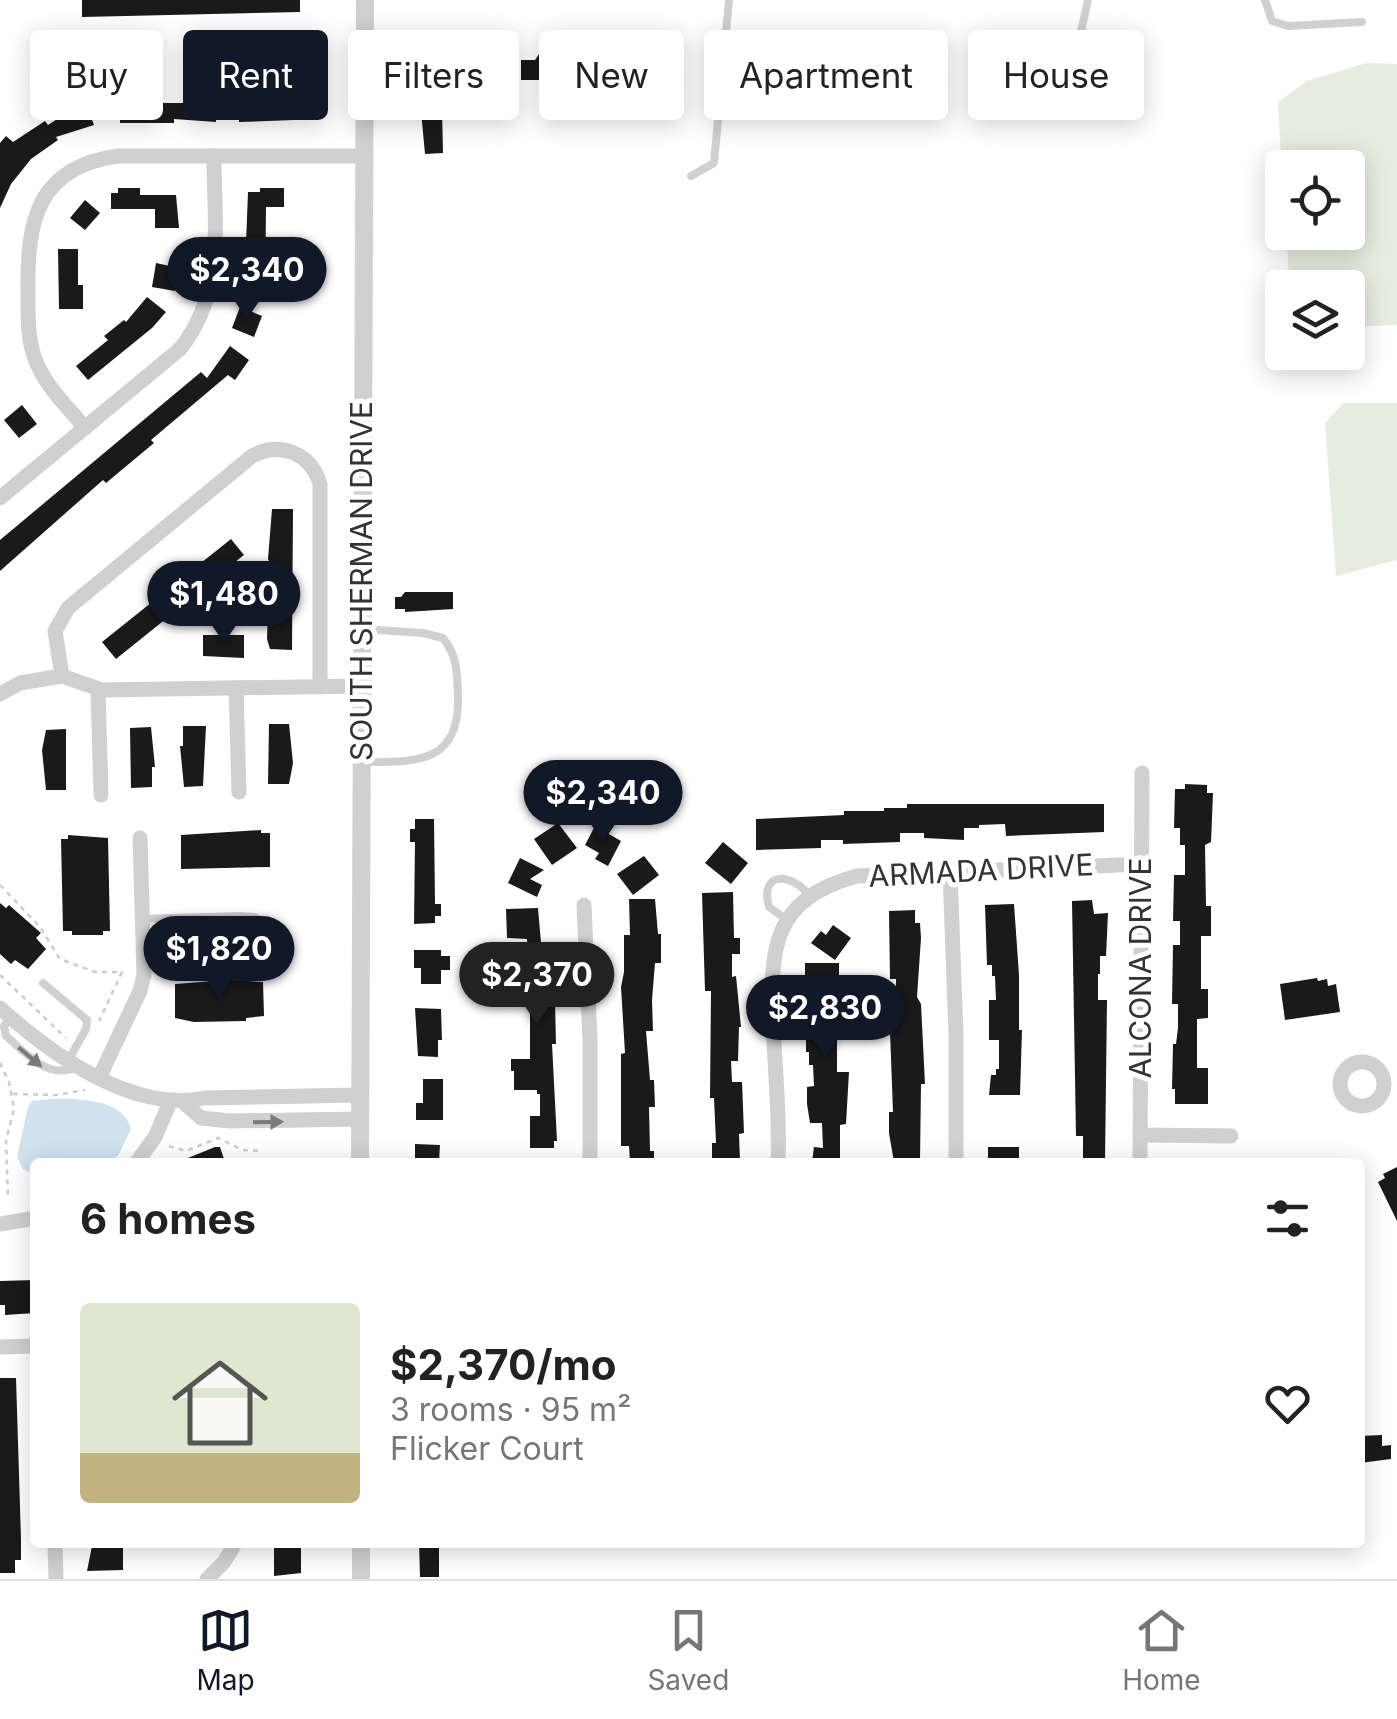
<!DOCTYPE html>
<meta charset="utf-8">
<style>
:root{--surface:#fff;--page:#f6f6f6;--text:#222;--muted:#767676;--line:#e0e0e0;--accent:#111827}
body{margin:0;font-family:Inter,sans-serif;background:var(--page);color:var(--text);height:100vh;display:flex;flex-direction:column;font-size:38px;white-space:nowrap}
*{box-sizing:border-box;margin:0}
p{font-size:32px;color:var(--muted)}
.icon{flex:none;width:55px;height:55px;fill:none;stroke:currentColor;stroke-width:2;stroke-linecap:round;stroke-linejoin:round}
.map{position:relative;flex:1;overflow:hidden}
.details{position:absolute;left:30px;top:1158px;width:1335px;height:390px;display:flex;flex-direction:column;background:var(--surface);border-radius:10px;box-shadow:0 5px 25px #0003}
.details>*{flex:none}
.top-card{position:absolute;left:30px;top:30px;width:1338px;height:90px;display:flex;gap:20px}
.buttons{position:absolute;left:1265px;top:150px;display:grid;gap:20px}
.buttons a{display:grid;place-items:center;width:100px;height:100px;border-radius:10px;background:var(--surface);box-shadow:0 5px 25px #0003;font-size:50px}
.price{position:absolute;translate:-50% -85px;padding:0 22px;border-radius:35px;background:var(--accent);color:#fff;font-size:32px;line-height:65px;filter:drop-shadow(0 2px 5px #0008)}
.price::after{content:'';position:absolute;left:50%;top:60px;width:30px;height:22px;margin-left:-15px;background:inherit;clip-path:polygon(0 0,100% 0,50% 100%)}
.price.selected{background:#222;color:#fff}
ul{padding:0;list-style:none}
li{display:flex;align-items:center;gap:30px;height:250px;padding:0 50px}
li+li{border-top:2px solid var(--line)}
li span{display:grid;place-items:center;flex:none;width:280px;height:200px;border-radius:10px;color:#555}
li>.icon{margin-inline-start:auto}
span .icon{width:120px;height:120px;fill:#fffc;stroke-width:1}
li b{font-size:42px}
h2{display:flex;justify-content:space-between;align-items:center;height:120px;padding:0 50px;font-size:42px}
.tag{padding:0 35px;border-radius:10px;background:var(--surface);box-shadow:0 5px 25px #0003;font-size:35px;line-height:90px}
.tag.selected{background:var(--accent);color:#fff}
.menu{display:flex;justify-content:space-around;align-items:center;height:140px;border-top:2px solid var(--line);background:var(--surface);font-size:28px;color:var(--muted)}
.menu a{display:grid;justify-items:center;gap:5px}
.menu .selected{color:var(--accent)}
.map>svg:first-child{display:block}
</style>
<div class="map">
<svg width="1397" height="1579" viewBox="0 0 1397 1579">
<rect width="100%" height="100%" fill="#fff"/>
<!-- green -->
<g fill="#e6ecdf">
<polygon points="1366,63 1397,64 1397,325 1348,327 1348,288 1290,287 1286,233 1348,232 1348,168 1282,168 1282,174 1278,102 1307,81"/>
<polygon points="1343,403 1397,403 1397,560 1336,576 1325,423"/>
</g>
<!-- water -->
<path fill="#cfe2ee" d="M50,1099c26,0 73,-2 81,30l-13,27 -10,6h-73v13l-12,-6 -6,-12 11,-50 4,-6z"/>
<!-- building -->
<g fill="#1a1a1a">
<polygon points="82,0 300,0 300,12 82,17"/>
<polygon points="423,39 443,39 443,71 418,71 418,52 423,52"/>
<polygon points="859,41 860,88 831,88 830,70 818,70 818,45"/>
<polygon points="539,54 566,57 566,80 521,80 521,60 535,60"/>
<polygon points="223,79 249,79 253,97 294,97 294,120 239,122 239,109 216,109 216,122 174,119 174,123 120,123 120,110 88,109 94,125 56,137 58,140 31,159 11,184 0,208 0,143 6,136 13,142 45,121 48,125 65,114 64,111 100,99 101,91 131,91 131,103 183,103 183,98 223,98"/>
<polygon points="442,110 443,153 425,154 421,111"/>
<polygon points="118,188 140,188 140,195 176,195 179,228 155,228 155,209 111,209 111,193 118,193"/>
<polygon points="260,188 284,188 284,207 266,207 265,296 244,296 248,192 260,192"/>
<polygon points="85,200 100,213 85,230 70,218"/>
<polygon points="58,249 78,249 78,285 83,285 83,309 59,309"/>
<polygon points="156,263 179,268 175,291 152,287"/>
<polygon points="147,297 166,312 152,328 88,380 76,366 108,340 104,336 124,320 126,322"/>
<polygon points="240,307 262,316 254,337 232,328"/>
<polygon points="230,346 249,360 235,380 228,375 151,440 154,443 106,483 103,480 0,571 0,540 201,372 207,378"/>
<polygon points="22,405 37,424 19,438 4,420"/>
<polygon points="272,509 293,509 292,650 270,649 267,639 268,609 272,599 273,569 268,559"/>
<polygon points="231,539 244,555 197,592 190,599 192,601 168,620 167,618 116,659 102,642"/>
<polygon points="405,592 453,592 453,609 405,612 405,609 395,609 395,597 401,597"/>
<polygon points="203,635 244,635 244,658 203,656"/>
<polygon points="269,724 289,724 293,763 289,784 268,784"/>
<polygon points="183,726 206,726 203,786 184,787 180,746 183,746"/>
<polygon points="151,727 155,767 152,767 152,787 131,788 130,728"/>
<polygon points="66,729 66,790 46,790 42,750 46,730"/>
<polygon points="1185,784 1207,785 1207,793 1213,793 1211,842 1205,845 1206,906 1211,906 1211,936 1201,936 1201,989 1208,989 1208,1018 1197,1019 1197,1068 1208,1068 1208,1104 1175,1104 1175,1089 1172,1089 1173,1044 1176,1044 1178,1028 1178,1004 1172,1004 1173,945 1180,945 1180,921 1173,921 1174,875 1185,875 1185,845 1180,845 1180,828 1174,828 1175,789 1185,789"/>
<polygon points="907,804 1104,804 1104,832 1006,836 1005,824 979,825 979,828 964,828 964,840 924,838 924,833 900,833 900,842 843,844 843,840 821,840 821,848 756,850 756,819 844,815 844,811 884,811 884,808 907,808"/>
<polygon points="415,819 434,819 435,904 441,904 441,916 435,916 435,923 414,924 415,842 410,842 410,829 415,829"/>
<polygon points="558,823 577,848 552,865 534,839"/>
<polygon points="595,826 621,841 608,866 595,859 599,853 585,845"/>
<polygon points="261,830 261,833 270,833 270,867 181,869 181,835"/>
<polygon points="68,835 108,838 110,931 103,931 103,935 72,935 72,931 63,931 61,839 68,839"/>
<polygon points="723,842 748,863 731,884 705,863"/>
<polygon points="644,856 659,875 633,895 617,874"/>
<polygon points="520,858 544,870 530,879 542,885 537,897 508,883"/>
<polygon points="733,892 734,938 740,938 740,954 732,954 732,977 736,976 741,1027 739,1027 738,1061 731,1061 732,1082 742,1082 744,1133 739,1134 740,1162 712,1162 712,1143 716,1143 714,1098 710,1098 711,991 705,991 702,893"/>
<polygon points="629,899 655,899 658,934 661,934 661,963 655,963 652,1000 653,1031 646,1031 650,1080 654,1080 655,1107 649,1107 650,1151 654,1151 654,1162 630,1162 629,1146 621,1146 621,1054 625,1053 621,987 624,972 624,935 630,935"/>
<polygon points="1092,900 1094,914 1108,913 1106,956 1100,956 1100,974 1098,974 1098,1000 1107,1000 1105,1162 1083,1162 1083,1136 1076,1136 1072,901"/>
<polygon points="0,903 6,908 9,905 41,933 36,938 46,949 28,969 15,960 11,964 0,954"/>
<polygon points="1014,904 1019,975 1019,1030 1022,1030 1020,1095 989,1095 991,1075 996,1075 996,1069 999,1069 999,1040 989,1040 989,1000 996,1000 995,976 992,976 992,965 987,965 985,905"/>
<polygon points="538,908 542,954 552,954 554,958 556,1044 552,1044 557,1141 554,1141 554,1148 530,1148 530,1116 540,1116 540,1094 537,1094 537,1090 514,1090 514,1071 511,1071 511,1059 530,1059 530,1011 527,939 507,938 506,909"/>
<polygon points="915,910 915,923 920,923 921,938 917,997 921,1004 925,1084 921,1084 920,1162 894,1162 889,1133 889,1112 893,1112 889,1004 896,1004 896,979 890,979 889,911"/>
<polygon points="833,925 851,938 835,960 811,943 821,931 826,935"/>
<polygon points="414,950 441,950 441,956 450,956 450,970 441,970 441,984 421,984 421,968 414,968"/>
<polygon points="805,963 839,963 839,978 845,984 840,987 840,993 831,993 831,1016 841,1016 841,1028 837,1028 837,1072 849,1072 846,1124 840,1125 840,1162 812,1162 814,1147 823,1148 822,1123 810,1123 807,1104 807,1087 814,1086 813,1065 809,1065 809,1052 806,1052 806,1028 804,1016 801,1016 800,1002 813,1001 813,979 805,979"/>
<polygon points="1317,978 1318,981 1327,979 1328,986 1336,984 1340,1012 1285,1020 1280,984"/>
<polygon points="227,980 263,982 264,1016 246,1018 246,1021 194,1022 175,1018 175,984"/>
<polygon points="415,1008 441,1009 442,1040 438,1040 438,1057 418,1056"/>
<polygon points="423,1079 443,1079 443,1120 416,1120 416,1103 423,1103"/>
<polygon points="415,1144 440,1145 439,1162 415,1161"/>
<polygon points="215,1147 220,1147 225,1162 178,1162"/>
<rect x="988" y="1147" width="31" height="15"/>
<polygon points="1397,1167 1397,1221 1378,1182 1385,1178 1383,1174"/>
<polygon points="35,1280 35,1313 5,1315 5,1305 0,1305 0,1281"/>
<polygon points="0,1378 16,1378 21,1539 21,1560 15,1560 15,1573 0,1573"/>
<polygon points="1382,1435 1382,1446 1391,1445 1391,1459 1360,1463 1360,1436"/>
<polygon points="274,1542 301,1542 301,1573 274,1576"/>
<polygon points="419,1542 439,1542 439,1577 420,1577"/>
<polygon points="92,1546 123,1546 123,1570 87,1571"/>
</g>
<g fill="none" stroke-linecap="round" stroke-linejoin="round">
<!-- path -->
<g stroke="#cdcdcd" stroke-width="2.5" stroke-dasharray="5 5" stroke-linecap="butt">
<polyline points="0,885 40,927 60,959 95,972 122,972 99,1021"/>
<polyline points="0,975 66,1038"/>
<polyline points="0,1063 9,1082 14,1109 6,1140 8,1199"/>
<polyline points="13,1094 55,1095 85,1090"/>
<polyline points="169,1146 186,1151 218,1138 243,1150 262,1151"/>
</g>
<!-- service -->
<g stroke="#d0d0d0" stroke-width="8">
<polyline points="1265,0 1272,21 1288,26 1362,22"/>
<polyline points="1078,45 1088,0"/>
<polyline points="691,176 714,163 729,0"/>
<path d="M361,762c54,0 99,3 97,-66 -1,-23 0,-39 -15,-58l-20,-5 -61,-4"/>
<polyline points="143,919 240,916 255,917 262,922 263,938 255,944 144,947"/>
<path d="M787,920l-18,-13c-10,-36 22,-35 41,-11"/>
<polyline points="43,983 87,1020 86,1029 68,1061"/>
<path d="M10,1018l-6,8 2,10c21,18 41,44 71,31"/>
</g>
<!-- minor -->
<g stroke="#d0d0d0" stroke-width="15">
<path d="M85,428c-18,-22 -40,-42 -50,-69 -8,-22 -7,-45 -7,-68 -1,-70 9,-124 90,-135h246"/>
<path d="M0,498l180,-149c46,-58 34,-124 34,-193"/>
<path d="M62,676l-7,-45 13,-23 184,-152c28,-15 59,-3 68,28v203"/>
<polyline points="236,688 239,792"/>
<polyline points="98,689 101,795"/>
<polyline points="0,694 20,683 62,676 102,690 361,686"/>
<polyline points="950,872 956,1034 956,1162"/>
<polyline points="584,905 590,1040 590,1162"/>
<path d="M0,1008c51,46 132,105 204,90l156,-3"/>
<circle cx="1362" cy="1084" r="22"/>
<polyline points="99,1078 140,991 144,975 140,838"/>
<polyline points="183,1102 201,1118 230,1121 359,1119"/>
<polyline points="1140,1135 1231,1136"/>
<polyline points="137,1162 155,1137 171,1100"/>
<path d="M778,1162c2,-45 -3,-92 -5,-138 -3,-76 -1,-125 84,-148l284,-12"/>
<polyline points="1140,1162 1142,773"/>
<polyline points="0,1224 35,1218"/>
<polyline points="0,1347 35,1346"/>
<polyline points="55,1542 56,1579"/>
<polyline points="207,1579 224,1562 236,1542"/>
</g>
<!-- tertiary -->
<g stroke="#d0d0d0" stroke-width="18">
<polyline points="360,1162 365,0"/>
<polyline points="361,1579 361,1542"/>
</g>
</g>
<!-- one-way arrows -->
<defs><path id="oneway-solid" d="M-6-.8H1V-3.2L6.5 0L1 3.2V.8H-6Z" transform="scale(2.5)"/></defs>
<g fill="#7a7a7a">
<use href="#oneway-solid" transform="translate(30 1057) rotate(40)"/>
<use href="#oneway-solid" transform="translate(268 1122) rotate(-1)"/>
</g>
<g text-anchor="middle" stroke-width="10" stroke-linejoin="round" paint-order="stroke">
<!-- street labels -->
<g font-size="30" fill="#333" stroke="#fff">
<text transform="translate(362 581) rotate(-90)" y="10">SOUTH SHERMAN DRIVE</text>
<text transform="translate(981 871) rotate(-3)" y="10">ARMADA DRIVE</text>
<text transform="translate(1141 968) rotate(-90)" y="10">ALCONA DRIVE</text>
</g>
</g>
</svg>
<div class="buttons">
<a><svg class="icon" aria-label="locate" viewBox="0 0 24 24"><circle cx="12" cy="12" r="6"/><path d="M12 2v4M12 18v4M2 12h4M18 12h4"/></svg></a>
<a><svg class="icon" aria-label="layers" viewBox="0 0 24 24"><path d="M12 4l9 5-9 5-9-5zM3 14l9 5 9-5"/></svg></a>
</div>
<b class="price" style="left:247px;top:322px">$2,340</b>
<b class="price" style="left:224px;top:646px">$1,480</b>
<b class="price" style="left:603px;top:845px">$2,340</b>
<b class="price" style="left:219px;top:1001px">$1,820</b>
<b class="price selected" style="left:537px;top:1027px">$2,370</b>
<b class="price" style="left:825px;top:1060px">$2,830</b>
<div class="top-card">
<a class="tag">Buy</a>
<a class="tag selected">Rent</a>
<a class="tag">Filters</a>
<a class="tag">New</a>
<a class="tag">Apartment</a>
<a class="tag">House</a>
</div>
<section class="details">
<h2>6 homes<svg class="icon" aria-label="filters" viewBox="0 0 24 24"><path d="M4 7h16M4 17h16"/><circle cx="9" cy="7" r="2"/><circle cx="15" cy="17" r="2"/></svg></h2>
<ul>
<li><span style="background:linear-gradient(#dfe7d0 75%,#c2b280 0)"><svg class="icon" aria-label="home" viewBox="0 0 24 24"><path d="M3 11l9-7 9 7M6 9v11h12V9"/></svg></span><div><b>$2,370/mo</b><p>3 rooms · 95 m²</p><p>Flicker Court</p></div><svg class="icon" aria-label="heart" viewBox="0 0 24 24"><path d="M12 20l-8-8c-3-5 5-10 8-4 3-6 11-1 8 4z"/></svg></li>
</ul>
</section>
</div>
<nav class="menu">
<a class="selected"><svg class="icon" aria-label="map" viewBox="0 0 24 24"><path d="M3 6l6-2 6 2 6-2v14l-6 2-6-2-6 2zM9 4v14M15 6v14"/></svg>Map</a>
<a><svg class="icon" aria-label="saved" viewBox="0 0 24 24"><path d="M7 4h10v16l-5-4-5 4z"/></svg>Saved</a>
<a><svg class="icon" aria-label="home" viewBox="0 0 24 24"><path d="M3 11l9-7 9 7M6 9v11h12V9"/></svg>Home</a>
</nav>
